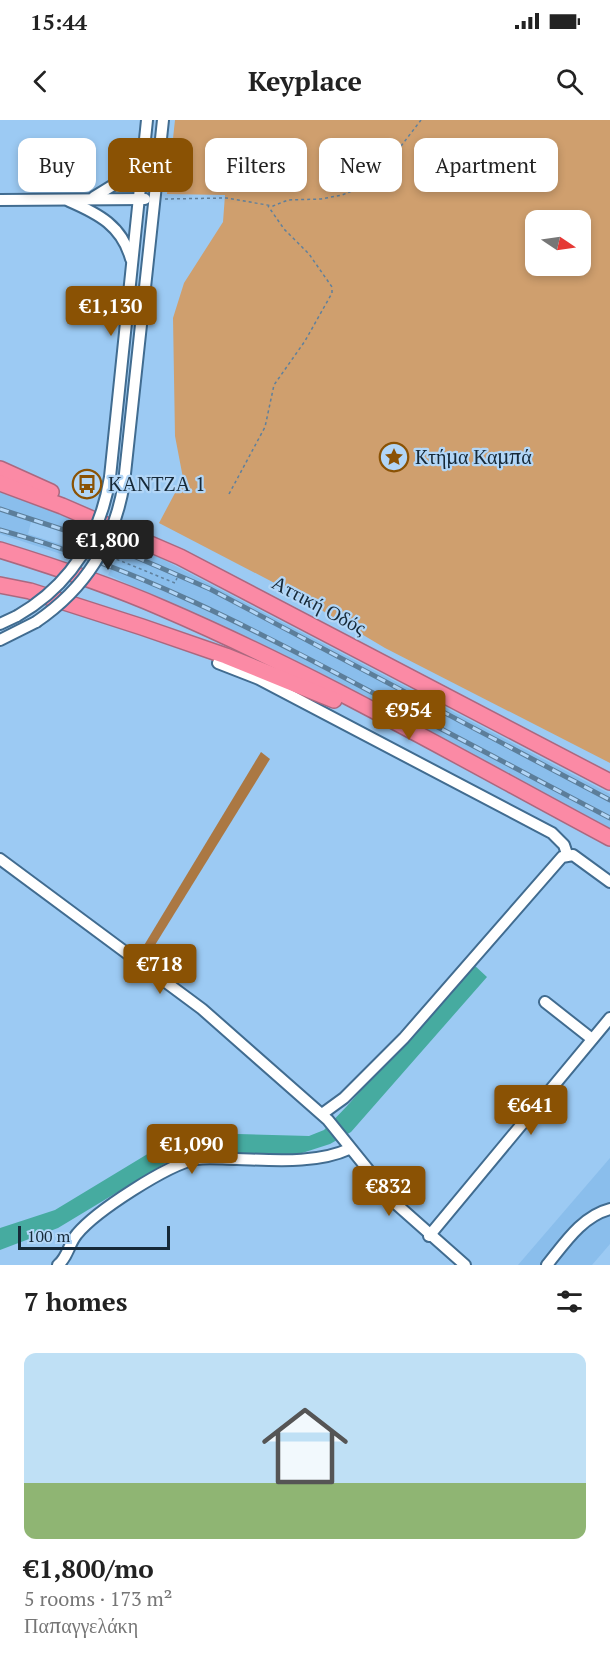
<!DOCTYPE html>
<meta charset="utf-8">
<style>
:root{--surface:#fff;--page:#f6f6f6;--text:#222;--muted:#767676;--accent:#8a5204}
body{margin:0;font-family:"PT Serif",serif;background:var(--page);color:var(--text);height:100vh;display:flex;flex-direction:column;font-size:22px;white-space:nowrap}
*{box-sizing:border-box;margin:0}
p{font-size:20px;color:var(--muted)}
.icon{flex:none;width:33px;height:33px;fill:none;stroke:currentColor;stroke-width:2;stroke-linecap:round;stroke-linejoin:round}
.map{position:relative;height:1145px;overflow:hidden}
.sheet{display:flex;flex-direction:column;background:var(--surface);flex:1}
.sheet>*{flex:none}
.hud{position:absolute;left:18px;top:18px;width:574px;height:54px;display:flex;gap:12px}
.needle{width:39px;rotate:103deg}
.tools{position:absolute;left:525px;top:90px;display:grid;gap:12px}
.tools a{display:grid;place-items:center;width:66px;height:66px;border-radius:12px;background:var(--surface);box-shadow:0 3px 9px #0003;font-size:30px}
.scale{position:absolute;left:18px;bottom:15px;width:152px;box-sizing:border-box;padding-left:6px;border:3px solid #162938;border-top:0;font-size:16px;line-height:21px;white-space:nowrap;color:#162938;-webkit-text-stroke:4px #b2d6f7;paint-order:stroke}
.price{position:absolute;translate:-50% -51px;padding:0 14px;border-radius:6px;background:var(--accent);color:#fff;font-size:20px;line-height:39px;filter:drop-shadow(0 2px 3px #0008)}
.price::after{content:'';position:absolute;left:50%;top:36px;width:18px;height:14px;margin-left:-9px;background:inherit;clip-path:polygon(0 0,100% 0,50% 100%)}
.price.current{background:#222;color:#fff}
ul{padding:0;list-style:none}
li{display:grid;align-content:center;gap:12px;height:318px;padding:0 24px}
li span{display:grid;place-items:center;height:186px;border-radius:12px;color:#555}
li>.icon{margin-inline-start:auto}
span .icon{width:108px;height:108px;fill:#fffc;stroke-width:1}
li b{font-size:26px}
h2{display:flex;justify-content:space-between;align-items:center;height:72px;padding:0 24px;font-size:26px}
.pill{padding:0 21px;border-radius:12px;background:var(--surface);box-shadow:0 3px 9px #0003;font-size:21px;line-height:54px}
.pill.current{background:var(--accent);color:#fff}
.status{display:flex;justify-content:space-between;align-items:center;height:42px;padding:0 30px;background:var(--surface);direction:ltr}
.status svg{height:16px;fill:currentColor}
header{display:flex;justify-content:space-between;align-items:center;height:78px;padding:0 24px;background:var(--surface);font-size:27px;font-weight:700}
.map>svg:first-child{display:block}
</style>
<div class="status"><b>15:44</b><svg viewBox="0 0 49 12"><path d="M0 12V9h3v3zM5 12V6h3v6zM10 12V3h3v9zM15 12V0h3v12zM26 1h20v11H26zM47 4h2v5h-2z"/></svg></div>
<header><svg class="icon" aria-label="back" viewBox="0 0 24 24"><path d="M15 5l-7 7 7 7"/></svg>Keyplace<svg class="icon" aria-label="search" viewBox="0 0 24 24"><circle cx="10" cy="10" r="6"/><path d="M15 15l6 6"/></svg></header>
<div class="map">
<svg width="610" height="1145" viewBox="0 0 610 1145">
<rect width="100%" height="100%" fill="#9ccaf3"/>
<!-- built -->
<g fill="#8abeec">
<polygon points="0,372 82,402 75,416 31,402 28,414 69,427 64,435 0,414"/>
<polygon points="126,420 610,674 610,708 253,520 108,455"/>
<polygon points="610,1038 610,1124 592,1145 518,1145"/>
</g>
<!-- green -->
<path fill="#cf9f6e" fill-rule="evenodd" d="M175,0h435v643l-225,-115 -99,-59 -127,-66 24,-45 -8,-42 -2,-118 11,-35 39,-61 2,-27 -58,-1zM536,100h44v46h-44z"/>
<!-- forest -->
<polygon fill="#ab7843" points="261,632 270,639 147,838 140,832"/>
<!-- water -->
<polygon fill="#46aba0" points="473,844 487,857 351,1012 330,1024 299,1034 179,1035 58,1108 0,1130 0,1108 55,1090 174,1018 202,1013 309,1016 324,1010 347,986"/>
<g fill="none" stroke-linecap="round" stroke-linejoin="round">
<!-- minor casing -->
<g stroke="#416c90" stroke-width="14">
<g id="minor">
<polyline points="94,77 128,56 141,34"/>
<polyline points="0,80 145,79"/>
<path d="M69,81c30,13 53,25 62,58"/>
<polyline points="110,357 147,0"/>
<polyline points="124,363 163,0"/>
<polyline points="0,504 17,496"/>
<polyline points="0,520 36,502"/>
<polyline points="218,543 259,559 552,713 564,725 567,734"/>
<polyline points="0,739 202,889 328,1000 395,1083 465,1145"/>
<polyline points="545,882 592,919"/>
<polyline points="322,994 344,978 404,918 562,737 573,735 610,762"/>
<polyline points="429,1116 610,898"/>
<path d="M58,1145c10,-8 11,-22 19,-31 19,-23 90,-69 119,-75 13,-2 27,0 41,0 35,1 80,5 112,-10"/>
<path d="M547,1145c17,-21 35,-49 63,-56"/>
</g>
</g>
<!-- highway casing -->
<g stroke="#ab687f" stroke-width="18">
<g id="highway">
<polyline points="0,349 51,372"/>
<polyline points="0,363 62,386 180,437 610,662"/>
<path d="M0,430c55,17 110,35 162,58 154,66 300,151 448,230"/>
<polyline points="0,465 30,471 142,507 226,536 334,580"/>
</g>
</g>
<!-- path -->
<g stroke="#5f809d" stroke-width="1.5" stroke-dasharray="3 3" stroke-linecap="butt">
<polyline points="165,79 226,78 273,86 288,80 321,79 342,75 362,67 378,56 421,0"/>
<polyline points="229,374 265,307 274,265 305,221 332,173 332,167 309,134 284,109 268,86"/>
<polyline points="111,437 175,463 177,458"/>
</g>
<!-- minor -->
<use href="#minor" stroke="#fff" stroke-width="10"/>
<!-- highway -->
<use href="#highway" stroke="#fb8aa5" stroke-width="15"/>
<!-- rail casing -->
<g stroke="#5c7e9a" stroke-width="5">
<g id="rail">
<polyline points="0,389 101,422 210,469 610,680"/>
<path d="M0,410c133,36 256,100 377,165 78,41 155,82 233,123"/>
</g>
</g>
<!-- rail -->
<use href="#rail" stroke="#b2d6f7" stroke-width="3" stroke-dasharray="9" stroke-linecap="butt"/>
<!-- minor-bridge casing -->
<g stroke="#416c90" stroke-width="14" stroke-linecap="butt">
<g id="minor-bridge">
<path d="M17,496c54,-31 83,-78 93,-139"/>
<path d="M36,502c50,-34 78,-79 88,-139"/>
</g>
</g>
<!-- minor-bridge -->
<use href="#minor-bridge" stroke="#fff" stroke-width="10"/>
</g>
<!-- icons -->
<defs>
<g id="sight-ring" transform="scale(1.5)"><circle r="9.5" fill="#b2d6f7" stroke="#8a5204" stroke-width="1.5"/><path d="M0-6L1.8-2.2L6-1.7L2.9 1.2L3.7 5.4L0 3.3L-3.7 5.4L-2.9 1.2L-6-1.7L-1.8-2.2Z" fill="#8a5204"/></g>
<g id="bus-ring" transform="scale(1.5)"><circle r="9.5" fill="#b2d6f7" stroke="#8a5204" stroke-width="1.5"/><path d="M-5-6H5V4H4V6H2V4H-2V6H-4V4H-5ZM-3.5-4V0h7V-4ZM-3.5 1.2v1.5H-2V1.2ZM2 1.2v1.5H3.5V1.2Z" fill="#8a5204"/></g>
</defs>
<g fill-rule="evenodd">
<use href="#sight-ring" x="394" y="337"/>
<use href="#bus-ring" x="87" y="364"/>
</g>
<g text-anchor="middle" stroke-width="4.5" stroke-linejoin="round" paint-order="stroke">
<!-- poi labels -->
<g font-size="20" fill="#162938" stroke="#b2d6f7" text-anchor="start">
<text x="415" y="344">Kτήμα Καμπά</text>
<text x="108" y="371">ΚΑΝΤΖΑ 1</text>
</g>
<!-- street labels -->
<g font-size="20" fill="#162938" stroke="#b2d6f7">
<text transform="translate(319 485) rotate(28)" y="7">Αττική Οδός</text>
</g>
</g>
</svg>
<div class="tools">
<a><svg class="needle" viewBox="-14 -14 28 28"><path d="M0-13l5 13h-10z" fill="#e53935"/><path d="M0 13l5-13h-10z" fill="#767676"/></svg></a>
</div>
<div class="scale">100 m</div>
<b class="price" style="left:111px;top:217px">€1,130</b>
<b class="price current" style="left:108px;top:451px">€1,800</b>
<b class="price" style="left:409px;top:621px">€954</b>
<b class="price" style="left:160px;top:875px">€718</b>
<b class="price" style="left:531px;top:1016px">€641</b>
<b class="price" style="left:192px;top:1055px">€1,090</b>
<b class="price" style="left:389px;top:1097px">€832</b>
<div class="hud">
<a class="pill">Buy</a>
<a class="pill current">Rent</a>
<a class="pill">Filters</a>
<a class="pill">New</a>
<a class="pill">Apartment</a>
</div>
</div>
<section class="sheet">
<h2>7 homes<svg class="icon" aria-label="filters" viewBox="0 0 24 24"><path d="M4 7h16M4 17h16"/><circle cx="9" cy="7" r="2"/><circle cx="15" cy="17" r="2"/></svg></h2>
<ul>
<li><span style="background:linear-gradient(#bfe0f5 70%,#8fb573 0)"><svg class="icon" aria-label="home" viewBox="0 0 24 24"><path d="M3 11l9-7 9 7M6 9v11h12V9"/></svg></span><div><b>€1,800/mo</b><p>5 rooms · 173 m²</p><p>Παπαγγελάκη</p></div></li>
</ul>
</section>
